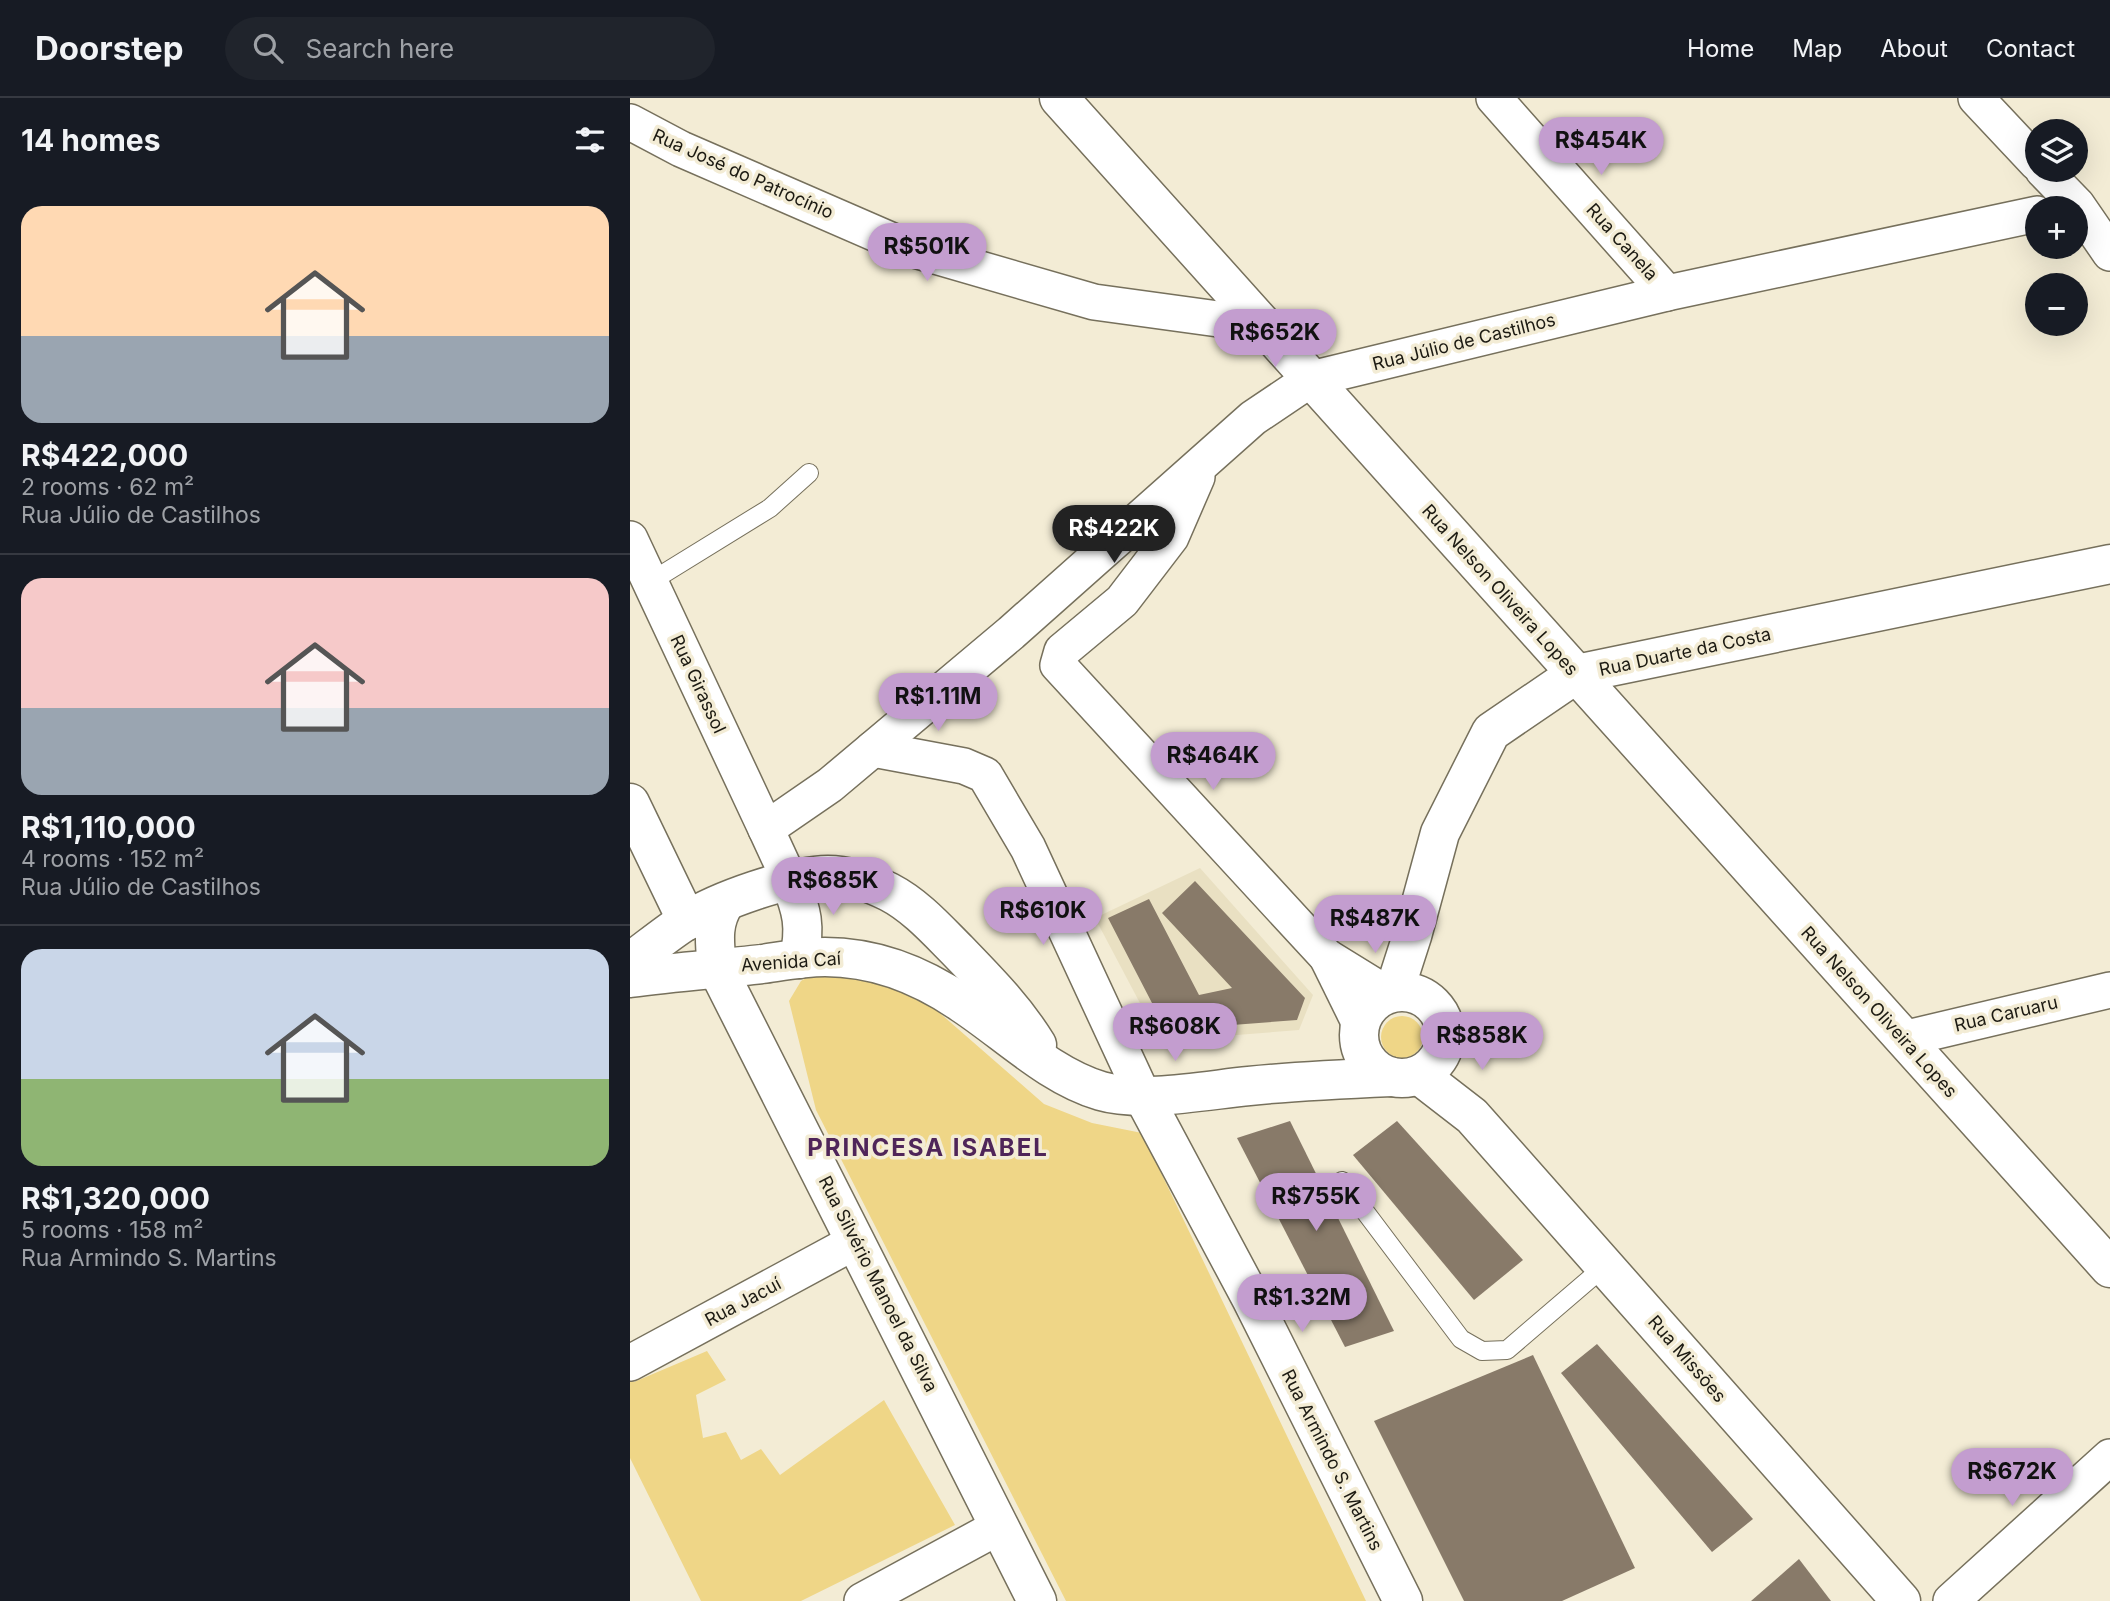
<!DOCTYPE html>
<meta charset="utf-8">
<style>
:root{--surface:#171b24;--page:#20242c;--text:#f1f3f6;--muted:#9ea1a6;--line:#363941;--accent:#c39dcf}
body{margin:0;font-family:Inter,sans-serif;background:var(--page);color:var(--text);height:100vh;display:flex;flex-direction:column;font-size:26px;white-space:nowrap}
*{box-sizing:border-box;margin:0}
p{font-size:23px;color:var(--muted)}
.icon{flex:none;width:38px;height:38px;fill:none;stroke:currentColor;stroke-width:2;stroke-linecap:round;stroke-linejoin:round}
.map{position:relative;flex:1;overflow:hidden}
.drawer{display:flex;flex-direction:column;background:var(--surface);width:630px}
.drawer>*{flex:none}
.buttons{position:absolute;left:1395px;top:21px;display:grid;gap:14px}
.buttons a{display:grid;place-items:center;width:63px;height:63px;border-radius:50%;background:var(--surface);box-shadow:0 7px 28px #0002;font-size:35px}
.price{position:absolute;translate:-50% -60px;padding:0 16px;border-radius:24px;background:var(--accent);color:#111;font-size:23px;line-height:46px;filter:drop-shadow(0 2px 4px #0008)}
.price::after{content:'';position:absolute;left:50%;top:42px;width:21px;height:16px;margin-left:-10px;background:inherit;clip-path:polygon(0 0,100% 0,50% 100%)}
.price.current{background:#222;color:#fff}
ul{padding:0;list-style:none}
li{display:grid;align-content:center;gap:14px;height:371px;padding:0 21px}
li+li{border-top:2px solid var(--line)}
li span{display:grid;place-items:center;height:217px;border-radius:21px;color:#555}
li>.icon{margin-inline-start:auto}
span .icon{width:126px;height:126px;fill:#fffc;stroke-width:1}
li b{font-size:30px}
h2{display:flex;justify-content:space-between;align-items:center;height:84px;padding:0 21px;font-size:30px}
header{display:flex;align-items:center;gap:42px;box-sizing:border-box;height:98px;padding:0 35px;background:var(--surface);border-bottom:2px solid var(--line)}
header strong{font-size:33px}
nav{display:flex;gap:38px;margin-inline-start:auto;font-size:24px}
.search{width:490px;height:63px;background:var(--page);display:flex;align-items:center;gap:18px;box-sizing:border-box;padding:0 24px;border-radius:38px;color:var(--muted);font-size:26px}
main{display:flex;flex:1;min-height:0}
.map>svg:first-child{display:block}
</style>
<header>
<strong>Doorstep</strong>
<div class="search"><svg class="icon" aria-label="search" viewBox="0 0 24 24"><circle cx="10" cy="10" r="6"/><path d="M15 15l6 6"/></svg>Search here</div>
<nav><a>Home</a><a>Map</a><a>About</a><a>Contact</a></nav>
</header>
<main>
<section class="drawer">
<h2>14 homes<svg class="icon" aria-label="filters" viewBox="0 0 24 24"><path d="M4 7h16M4 17h16"/><circle cx="9" cy="7" r="2"/><circle cx="15" cy="17" r="2"/></svg></h2>
<ul>
<li><span style="background:linear-gradient(#ffd9b3 60%,#9aa5b1 0)"><svg class="icon" aria-label="home" viewBox="0 0 24 24"><path d="M3 11l9-7 9 7M6 9v11h12V9"/></svg></span><div><b>R$422,000</b><p>2 rooms · 62 m²</p><p>Rua Júlio de Castilhos</p></div></li>
<li><span style="background:linear-gradient(#f6c9c9 60%,#9aa5b1 0)"><svg class="icon" aria-label="home" viewBox="0 0 24 24"><path d="M3 11l9-7 9 7M6 9v11h12V9"/></svg></span><div><b>R$1,110,000</b><p>4 rooms · 152 m²</p><p>Rua Júlio de Castilhos</p></div></li>
<li><span style="background:linear-gradient(#c9d6e8 60%,#8fb573 0)"><svg class="icon" aria-label="home" viewBox="0 0 24 24"><path d="M3 11l9-7 9 7M6 9v11h12V9"/></svg></span><div><b>R$1,320,000</b><p>5 rooms · 158 m²</p><p>Rua Armindo S. Martins</p></div></li>
</ul>
</section>
<div class="map">
<svg width="1480" height="1503" viewBox="0 0 1480 1503">
<rect width="100%" height="100%" fill="#f3ecd5"/>
<!-- built -->
<polygon fill="#e9e0c2" points="570,770 683,897 669,932 530,943 465,820"/>
<!-- green -->
<g fill="#efd687">
<polygon points="192,870 225,873 304,910 414,1006 462,1025 512,1035 736,1503 436,1503 186,1012 159,903 171,883"/>
<circle cx="772" cy="939" r="21"/>
<polygon points="77,1253 96,1282 66,1297 73,1340 96,1334 111,1362 131,1351 150,1377 254,1302 325,1427 171,1503 71,1503 0,1360 0,1278 4,1284"/>
</g>
<!-- building -->
<g fill="#887a69">
<polygon points="565,783 675,900 667,922 536,932 478,820 519,801 569,897 602,890 532,815"/>
<polygon points="660,1023 764,1233 715,1249 607,1040"/>
<polygon points="767,1023 893,1162 844,1202 723,1057"/>
<polygon points="967,1246 1123,1421 1082,1454 931,1275"/>
<polygon points="903,1257 1005,1470 932,1503 834,1503 744,1323"/>
<polygon points="1169,1461 1201,1503 1121,1503"/>
</g>
<g fill="none" stroke-linecap="round" stroke-linejoin="round">
<!-- lane casing -->
<g stroke="#76705c" stroke-width="20">
<g id="lane">
<polyline points="20,484 140,410 179,375"/>
<polyline points="712,1083 831,1241 852,1253 877,1252 975,1168"/>
</g>
</g>
<!-- street casing -->
<g stroke="#76705c" stroke-width="38">
<g id="street">
<polyline points="864,0 1037,195"/>
<polyline points="1346,0 1407,65"/>
<polyline points="0,24 51,51 281,151 464,204 632,227"/>
<polyline points="1413,72 1447,107 1480,155"/>
<polyline points="567,379 541,439 492,503 432,553 428,567 697,859 757,896"/>
<polyline points="0,441 136,731"/>
<polyline points="243,651 334,668 355,677 398,750 513,998"/>
<polyline points="160,783 136,731 200,687 381,535 623,320 681,281 1037,195 1407,116"/>
<polyline points="697,859 730,926"/>
<polyline points="1273,941 1480,892"/>
<polyline points="0,1265 226,1143"/>
<polyline points="232,1503 370,1428"/>
<polyline points="1321,1503 1480,1359"/>
</g>
</g>
<!-- secondary casing -->
<g stroke="#76705c" stroke-width="41">
<g id="secondary">
<polyline points="429,0 1480,1170"/>
<polyline points="0,705 57,823"/>
<path d="M160,783c12,30 16,45 9,78"/>
<path d="M95,805c-14,21 -10,41 -8,65l320,633"/>
<path d="M0,864c18,-13 37,-29 56,-41 34,-21 102,-45 142,-46 20,0 43,8 61,17 27,14 48,38 69,59 29,30 57,58 79,94"/>
<path d="M0,880c44,-6 88,-9 132,-14 21,-3 42,-7 63,-7 51,0 96,18 138,47 44,29 87,72 138,87 41,12 106,-1 148,-5 48,-5 95,-7 143,-9"/>
<circle cx="772" cy="937" r="43"/>
<polyline points="764,894 782,838 810,735 861,634 946,576 1480,466"/>
<polyline points="789,977 842,1018 1271,1503"/>
<polyline points="513,998 621,1200 773,1503"/>
</g>
</g>
<!-- lane -->
<use href="#lane" stroke="#fff" stroke-width="18"/>
<!-- street -->
<use href="#street" stroke="#fff" stroke-width="35"/>
<!-- secondary -->
<use href="#secondary" stroke="#fff" stroke-width="38"/>
</g>
<g text-anchor="middle" stroke-width="7" stroke-linejoin="round" paint-order="stroke">
<!-- street labels -->
<g font-size="18" fill="#1c1a12" stroke="#f3ecd5">
<text transform="translate(113 76) rotate(24)" y="6">Rua José do Patrocínio</text>
<text transform="translate(992 144) rotate(48)" y="6">Rua Canela</text>
<text transform="translate(834 244) rotate(-14)" y="6">Rua Júlio de Castilhos</text>
<text transform="translate(870 492) rotate(48)" y="6">Rua Nelson Oliveira Lopes</text>
<text transform="translate(1055 554) rotate(-12)" y="6">Rua Duarte da Costa</text>
<text transform="translate(68 586) rotate(65)" y="6">Rua Girassol</text>
<text transform="translate(161 864) rotate(-4)" y="6">Avenida Caí</text>
<text transform="translate(1249 914) rotate(48)" y="6">Rua Nelson Oliveira Lopes</text>
<text transform="translate(1376 916) rotate(-13)" y="6">Rua Caruaru</text>
<text transform="translate(248 1186) rotate(63)" y="6">Rua Silvério Manoel da Silva</text>
<text transform="translate(113 1204) rotate(-28)" y="6">Rua Jacuí</text>
<text transform="translate(1057 1261) rotate(49)" y="6">Rua Missões</text>
<text transform="translate(702 1362) rotate(63)" y="6">Rua Armindo S. Martins</text>
</g>
<!-- district labels -->
<g font-size="24" font-weight="bold" letter-spacing="2" fill="#4f2559" stroke="#f3ecd5">
<text x="298" y="1058">PRINCESA ISABEL</text>
</g>
</g>
</svg>
<div class="buttons">
<a><svg class="icon" aria-label="layers" viewBox="0 0 24 24"><path d="M12 4l9 5-9 5-9-5zM3 14l9 5 9-5"/></svg></a>
<a>+</a>
<a>−</a>
</div>
<b class="price" style="left:971px;top:79px">R$454K</b>
<b class="price" style="left:297px;top:185px">R$501K</b>
<b class="price" style="left:645px;top:271px">R$652K</b>
<b class="price current" style="left:484px;top:467px">R$422K</b>
<b class="price" style="left:308px;top:635px">R$1.11M</b>
<b class="price" style="left:583px;top:694px">R$464K</b>
<b class="price" style="left:203px;top:819px">R$685K</b>
<b class="price" style="left:413px;top:849px">R$610K</b>
<b class="price" style="left:745px;top:857px">R$487K</b>
<b class="price" style="left:545px;top:965px">R$608K</b>
<b class="price" style="left:852px;top:974px">R$858K</b>
<b class="price" style="left:686px;top:1135px">R$755K</b>
<b class="price" style="left:672px;top:1236px">R$1.32M</b>
<b class="price" style="left:1382px;top:1410px">R$672K</b>
</div>
</main>
